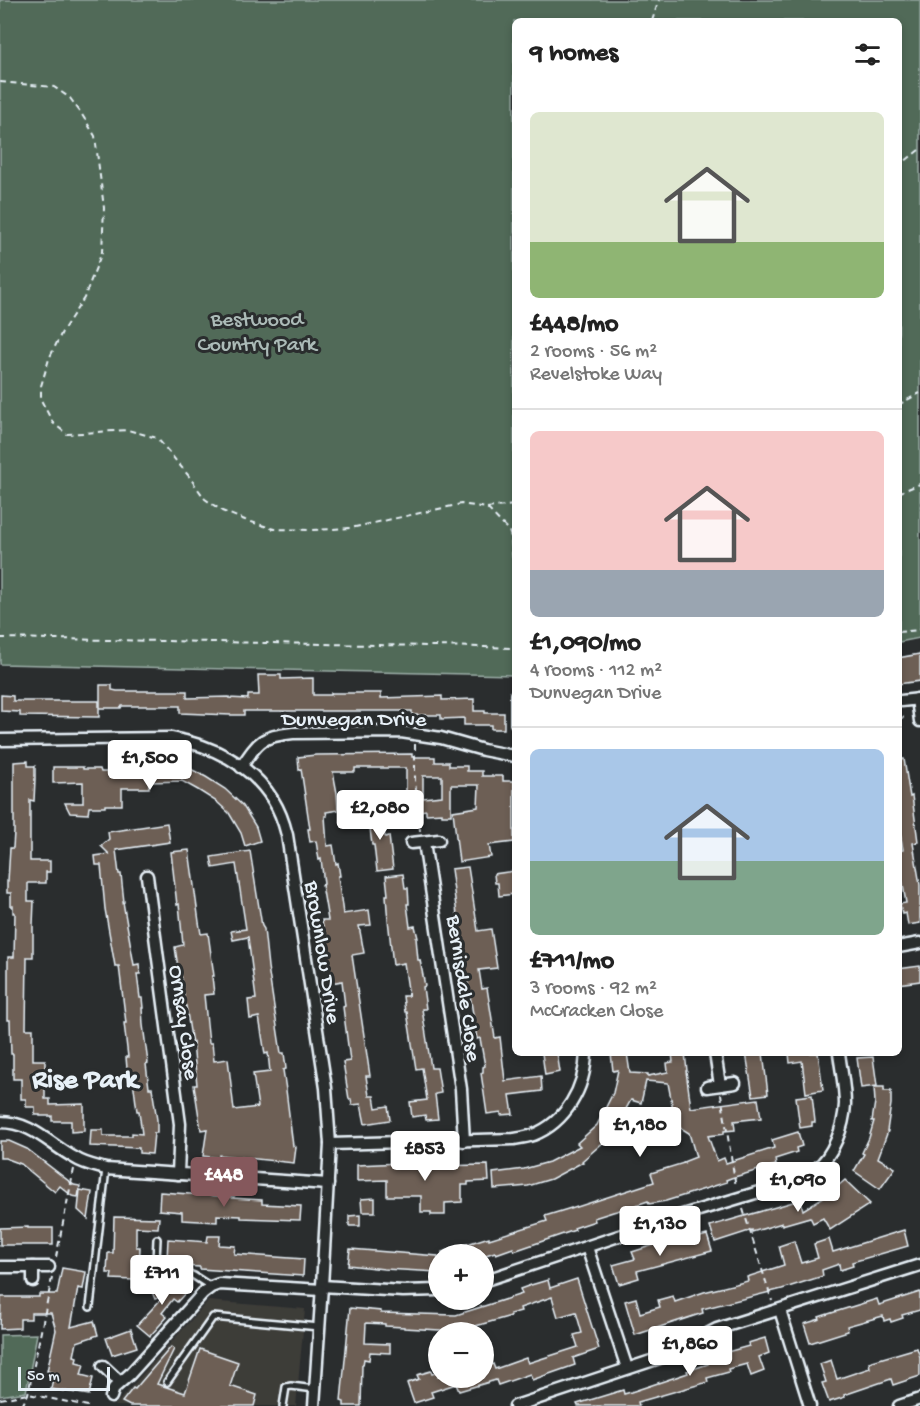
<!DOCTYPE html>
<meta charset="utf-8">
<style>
:root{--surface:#fff;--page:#f6f6f6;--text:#222;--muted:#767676;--line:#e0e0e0;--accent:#85585c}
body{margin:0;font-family:"Gochi Hand",sans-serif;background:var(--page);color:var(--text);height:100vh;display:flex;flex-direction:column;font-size:22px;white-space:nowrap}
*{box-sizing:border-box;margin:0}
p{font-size:20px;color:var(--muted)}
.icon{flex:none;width:33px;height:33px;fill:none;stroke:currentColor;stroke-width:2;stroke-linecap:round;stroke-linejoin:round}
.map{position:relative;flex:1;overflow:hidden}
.sheet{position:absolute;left:512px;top:18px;width:390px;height:1038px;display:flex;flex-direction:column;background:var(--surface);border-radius:9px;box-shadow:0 3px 9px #0003}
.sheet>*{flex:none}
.buttons{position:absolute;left:428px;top:1244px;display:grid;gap:12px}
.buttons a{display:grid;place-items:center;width:66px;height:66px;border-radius:50%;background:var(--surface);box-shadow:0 3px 9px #0003;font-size:30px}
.scale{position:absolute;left:18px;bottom:15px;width:92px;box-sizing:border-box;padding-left:6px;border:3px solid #e8f1f8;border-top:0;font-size:16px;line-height:21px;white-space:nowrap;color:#e8f1f8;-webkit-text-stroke:4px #2a2d2e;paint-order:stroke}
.price{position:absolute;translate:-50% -51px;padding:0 14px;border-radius:6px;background:#fff;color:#222;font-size:20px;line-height:39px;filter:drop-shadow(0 2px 3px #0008)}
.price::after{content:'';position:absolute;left:50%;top:36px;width:18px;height:14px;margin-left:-9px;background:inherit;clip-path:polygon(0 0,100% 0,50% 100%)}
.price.current{background:var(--accent);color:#fff}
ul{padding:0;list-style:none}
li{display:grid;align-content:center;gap:12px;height:318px;padding:0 18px}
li+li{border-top:2px solid var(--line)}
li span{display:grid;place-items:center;height:186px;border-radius:9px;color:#555}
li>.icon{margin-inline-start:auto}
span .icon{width:108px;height:108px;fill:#fffc;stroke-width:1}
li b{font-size:26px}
h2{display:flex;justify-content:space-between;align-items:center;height:72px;padding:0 18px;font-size:26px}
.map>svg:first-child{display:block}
</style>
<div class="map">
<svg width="920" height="1406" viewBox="0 0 920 1406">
<rect width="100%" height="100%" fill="#2a2d2e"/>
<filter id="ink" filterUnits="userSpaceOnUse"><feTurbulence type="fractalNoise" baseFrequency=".0167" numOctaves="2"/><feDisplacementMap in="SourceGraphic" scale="12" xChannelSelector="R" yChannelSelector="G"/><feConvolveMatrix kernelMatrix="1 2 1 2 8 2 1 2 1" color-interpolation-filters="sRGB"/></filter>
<g filter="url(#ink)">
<!-- built -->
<polygon fill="#3e3c39" points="208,1301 305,1309 296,1406 114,1406"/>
<!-- green -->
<g fill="#516a58" stroke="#9caea8" stroke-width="1.5">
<polygon points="0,0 920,0 920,638 899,642 898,21 514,21 514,675 0,664"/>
<polygon points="37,1334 26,1392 0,1396 0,1335"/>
</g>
<!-- building -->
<g fill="#6d5e54" stroke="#e8f1f8" stroke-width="1.5" fill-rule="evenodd">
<polygon points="920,654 920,681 898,684 898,658"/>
<polygon points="258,675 281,675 281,679 313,678 313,695 331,695 331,693 381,693 381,698 442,696 442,700 474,699 474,711 485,711 485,713 504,713 504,729 491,729 491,725 464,725 464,718 441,719 441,715 412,715 412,711 244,711 244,715 231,715 180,713 180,706 122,706 121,708 100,708 100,685 112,685 112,690 117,691 187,691 187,698 229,697 229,698 248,699 248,695 259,695"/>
<polygon points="1,695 13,696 13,701 99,701 99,717 20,716 20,712 1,711"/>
<path d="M412,754v3h23v5h14v4h18v5h15v5h21v5h11v61l-25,3 2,12 -32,5 -6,-51 25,-4 1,-22h-28v30h-9v-2l-16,1v-4l-36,5 -2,-13 12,-2 -1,-5 7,-1v-26h-51v4h-22l4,21 1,17 -12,2 1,4h-2l2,30 6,-1 3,19 2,-1 2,13h-2l5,38 26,-4 2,15 -12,1 5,27 -12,2 18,121h-4l3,20h5l2,12 12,-2 2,14 -25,4 -4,-20 -9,1 -1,-6h-2l-6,-37 7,-1 -7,-54 2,-1 -3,-25 -11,2 -9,-63h6l-6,-35 2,-1 -3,-25 -2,1 -3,-19 -6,1 -2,-13h2l-9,-60 -2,1 -1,-13 18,-2zM423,776h19v20l-19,2z"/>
<polygon points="898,759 904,759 910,797 912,796 918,842 913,843 920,885 920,923 908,925 906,913 902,914 900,904 906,903 898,856 898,851 903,850 898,819"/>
<polygon points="28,761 28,766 35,766 35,779 34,801 30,800 30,861 50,861 50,872 46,872 46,883 28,883 28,901 34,901 33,925 33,957 27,957 26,1029 33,1029 33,1060 45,1060 45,1099 50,1099 50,1105 84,1104 84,1131 71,1132 71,1121 52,1121 52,1116 40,1116 40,1115 35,1115 35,1107 26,1107 26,1099 21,1099 21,1079 13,1079 13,1054 11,1054 10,1020 8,1020 8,957 14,957 15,913 13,913 13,906 11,906 11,893 7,893 7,881 8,881 10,848 13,848 14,832 14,762"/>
<polygon points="153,766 185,766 206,777 225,789 243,806 256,827 260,841 245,846 241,833 229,813 217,802 198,790 182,781 149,782 149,788 122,788 122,805 105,805 105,807 89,807 88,814 70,813 65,803 83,803 83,782 53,783 53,767 83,767 83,769 100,769 101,772 153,772"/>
<polygon points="382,809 385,837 389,836 393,869 377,871 374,845 372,845 368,811"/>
<polygon points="167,823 170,842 116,850 119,874 121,874 122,884 124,902 123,902 134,965 139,964 140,974 137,974 140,998 142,998 143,1008 142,1008 143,1025 148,1063 146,1064 149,1088 152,1088 157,1120 157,1133 154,1133 152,1154 139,1153 139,1148 90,1146 91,1130 103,1130 103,1136 132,1136 132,1133 142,1134 139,1111 137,1111 133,1080 128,1080 126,1057 128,1057 124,1023 126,1023 119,966 115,966 105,909 101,865 96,865 95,856 109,854 101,846 109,839 108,832"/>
<polygon points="189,850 199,922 201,934 208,933 214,976 212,976 214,994 204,995 209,1043 212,1043 214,1061 228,1059 234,1110 258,1107 253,1074 270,1072 268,1053 265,1054 259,1017 250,1019 248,1000 256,999 248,937 233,940 231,931 246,929 236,864 213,868 211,857 250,851 262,926 264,929 268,967 281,1053 284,1053 286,1069 283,1070 286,1090 293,1146 296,1147 294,1163 219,1155 219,1158 203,1156 207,1129 201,1130 194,1085 197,1085 193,1043 192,1044 186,1006 184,1007 182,996 184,996 181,974 179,974 175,947 183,945 179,904 177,905 171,852"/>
<polygon points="468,867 478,931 491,929 497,968 479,970 482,989 487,988 495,1038 500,1037 505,1081 541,1076 542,1091 510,1095 513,1114 501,1115 501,1112 487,1114 481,1073 483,1072 483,1067 485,1066 480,1038 477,1039 468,983 465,984 458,934 456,934 454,922 458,922 451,869"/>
<polygon points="514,871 514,894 499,896 498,883 495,883 494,874"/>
<polygon points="403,874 405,888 408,888 409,904 407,904 410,927 415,926 418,938 416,938 418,960 420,960 425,986 423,987 426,1009 422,1009 429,1054 431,1068 437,1068 441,1093 435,1094 438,1119 426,1120 425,1115 412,1117 410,1102 427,1100 422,1068 416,1069 407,1012 405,1012 403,996 409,996 404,963 393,965 387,910 386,895 388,895 386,876"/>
<polygon points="920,966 920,981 898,984 898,969"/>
<polygon points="542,1053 557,1053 560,1072 545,1075"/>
<polygon points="611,1053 627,1053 630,1073 648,1074 648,1076 668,1072 667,1063 673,1062 672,1053 685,1053 687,1071 686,1071 691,1108 758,1099 761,1118 734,1121 735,1130 724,1131 724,1134 708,1136 717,1161 724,1158 726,1163 774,1148 772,1140 798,1132 802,1146 796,1148 797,1152 775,1159 776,1165 731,1178 726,1180 727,1182 666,1201 649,1204 648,1201 630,1207 630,1208 621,1211 620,1210 613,1212 594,1218 595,1221 574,1228 575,1230 514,1251 513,1248 496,1254 495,1252 483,1256 483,1254 442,1254 442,1252 489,1237 489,1239 547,1221 545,1216 571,1208 571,1209 654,1182 651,1173 684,1163 683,1162 696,1157 689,1133 676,1125 668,1083 646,1081 641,1103 631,1100 613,1132 612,1132 606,1140 582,1161 583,1162 551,1179 528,1186 494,1189 493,1173 524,1169 549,1162 580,1146 577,1143 597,1125 613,1093 618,1070 613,1071"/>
<polygon points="746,1053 763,1053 768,1094 753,1096"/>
<polygon points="789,1053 818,1053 823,1090 806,1093 802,1061 790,1063"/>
<polygon points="873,1057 877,1086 861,1088 857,1058"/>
<polygon points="874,1087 884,1087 884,1091 891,1091 891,1104 887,1131 888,1131 878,1158 895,1168 880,1189 854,1171 864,1154 862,1153 869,1138 874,1121 872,1121 875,1102"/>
<polygon points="812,1095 815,1122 812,1122 812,1126 800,1128 796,1097"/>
<polygon points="0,1141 9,1141 27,1149 74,1185 80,1186 78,1197 72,1196 60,1186 55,1192 21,1164 5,1158 0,1158"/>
<polygon points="422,1162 422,1166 488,1165 489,1181 468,1182 468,1185 462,1185 462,1202 445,1203 445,1215 431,1215 431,1212 421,1212 421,1196 387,1196 387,1180 357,1181 357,1165"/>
<polygon points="845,1180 870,1204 830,1230 823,1218 813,1223 810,1217 782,1225 782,1223 752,1232 752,1230 715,1242 710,1226 800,1200 803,1210 830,1193"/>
<polygon points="80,1190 92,1192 88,1219 78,1210"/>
<polygon points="160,1192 234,1197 233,1198 262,1200 262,1204 301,1206 300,1220 241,1218 241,1216 217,1215 217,1222 182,1220 182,1212 159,1210"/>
<polygon points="375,1198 375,1212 362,1212 361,1199"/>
<polygon points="360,1215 360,1226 349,1226 349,1216"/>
<polygon points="114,1217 159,1218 158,1228 136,1227 136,1247 140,1247 139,1275 134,1275 134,1280 111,1279 112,1273 107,1273 108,1253 113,1253"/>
<polygon points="28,1227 28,1228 53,1228 53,1245 0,1245 0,1228"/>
<polygon points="904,1230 908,1246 852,1262 853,1266 840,1270 839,1264 822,1270 823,1276 782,1289 702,1309 703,1313 635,1335 625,1301 636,1298 640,1313 660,1307 658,1300 673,1296 675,1302 704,1292 748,1281 747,1277 784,1265 779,1246 794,1241 801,1263 818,1258 814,1244 829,1239 833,1252"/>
<polygon points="707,1235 712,1251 637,1271 639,1278 619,1284 613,1265 635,1259 632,1252 660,1243 661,1248"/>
<polygon points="208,1236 220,1236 219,1245 235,1246 234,1254 304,1259 303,1276 200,1269 200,1267 182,1266 173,1262 174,1261 167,1260 168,1239 207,1242"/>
<polygon points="350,1249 438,1256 438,1272 384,1269 348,1265"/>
<polygon points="62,1268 86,1272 83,1289 78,1288 71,1327 94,1321 98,1335 77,1342 74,1356 77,1357 76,1362 84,1364 81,1375 93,1378 89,1395 51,1389 54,1373 47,1371 56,1330 51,1313 31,1313 31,1319 20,1319 20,1328 0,1329 1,1297 39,1297 39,1294 57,1294"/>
<polygon points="577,1279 599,1349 573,1358 575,1365 532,1380 530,1374 498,1385 496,1380 459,1391 456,1384 431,1392 433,1397 414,1403 407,1383 419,1379 417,1375 431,1371 432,1374 438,1372 438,1377 483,1377 483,1367 493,1364 495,1369 526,1358 528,1363 578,1347 574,1335 582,1333 576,1312 558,1317 552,1297 520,1308 521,1311 510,1314 511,1316 458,1331 404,1328 404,1327 385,1326 385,1324 366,1323 365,1343 390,1344 390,1353 370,1352 369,1360 364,1359 363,1365 362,1365 361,1406 344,1406 344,1402 341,1401 350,1308 381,1311 381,1313 456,1315 522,1294 520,1289 531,1285 548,1280 550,1288"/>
<polygon points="178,1280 189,1289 177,1302 173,1299 162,1313 167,1317 150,1336 137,1325 165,1295 155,1299 152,1292"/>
<polygon points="920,1292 920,1310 902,1315 903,1318 891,1322 890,1319 884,1321 883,1316 847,1326 848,1331 810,1343 804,1324 820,1319 819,1317 825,1315 877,1299 879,1305"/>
<polygon points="131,1329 137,1347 112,1355 106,1338"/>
<polygon points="765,1338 769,1353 759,1357 764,1371 751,1376 747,1364 728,1369 729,1372 707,1378 708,1382 638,1402 639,1406 578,1406 577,1404 623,1390 624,1394 631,1392 688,1373 687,1371 708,1364 707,1361 727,1355 727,1352 749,1346 748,1343"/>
<polygon points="171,1347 174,1349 157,1384 185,1393 200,1349 238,1362 230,1386 257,1395 254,1406 130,1406 122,1402 133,1388 135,1389"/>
<polygon points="917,1348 920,1357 920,1376 893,1385 891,1379 844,1395 845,1397 829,1402 822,1383 826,1382 820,1364 831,1360 837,1379 870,1368 869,1362"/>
</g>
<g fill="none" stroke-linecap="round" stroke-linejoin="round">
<!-- service casing -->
<g stroke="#e8f1f8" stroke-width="10">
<g id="service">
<polyline points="514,694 514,724"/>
<polyline points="157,1239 156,1261 194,1276 211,1287"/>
<polyline points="90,1307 106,1169"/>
<polyline points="167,1382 213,1317 319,1327"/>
<polyline points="283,1406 286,1387 291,1386 315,1389"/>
</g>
</g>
<!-- minor casing -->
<g stroke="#e8f1f8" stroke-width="15">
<g id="minor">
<polyline points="917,699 920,721"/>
<polyline points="901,701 920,699"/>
<path d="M0,740l171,-2c40,7 80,26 102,62 7,11 11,23 14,35l39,253 4,56 -8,142 -8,120"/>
<path d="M241,767c17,-25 20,-31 52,-34l108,-1 40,6 42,12 31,6"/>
<polyline points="424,842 461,1089 464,1141"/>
<polyline points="411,843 439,840"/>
<polyline points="147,876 180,1124 178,1174"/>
<polyline points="898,947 920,943"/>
<polyline points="715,1053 720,1085"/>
<polyline points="707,1087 735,1083"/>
<path d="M0,1122c32,0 49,22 75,36 9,6 20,8 31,11l222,15"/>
<path d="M330,1144l184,-5c6,-1 13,-2 19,-4 33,-13 52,-47 53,-82"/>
<polyline points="587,1247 627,1368"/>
<polyline points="0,1267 49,1267"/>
<polyline points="33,1267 33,1281"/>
<path d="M483,1281l196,-65 120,-36c5,-3 11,-6 16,-10 18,-14 29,-43 30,-66 0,-17 -4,-35 -6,-51"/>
<polyline points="322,1286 403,1291 438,1290"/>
<polyline points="780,1310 810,1406"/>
<polyline points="103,1366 120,1382"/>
<polyline points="111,1397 114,1388 130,1374 203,1293 211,1287 219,1284 322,1290"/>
<polyline points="515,1406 666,1356 717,1329 920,1265"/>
<polyline points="899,1406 920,1399"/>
</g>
</g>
<!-- path -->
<g stroke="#e8f1f8" stroke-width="2" stroke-dasharray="6 4.5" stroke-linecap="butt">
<polyline points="652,21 659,0"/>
<polyline points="0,82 54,87 70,98 81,113 95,136 104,208 102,252 84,298 62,332 49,359 41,386 41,400 53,423 67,434 128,430 157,438 188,475 205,499 222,511 245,520 274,529 312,530 351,528 461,504 487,508 509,531 511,537 514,574 514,649"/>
<polyline points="898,167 920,149"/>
<polyline points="898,405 920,393"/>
<polyline points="898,493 920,484"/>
<polyline points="487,508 514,505"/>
<polyline points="898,632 920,630"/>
<polyline points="0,638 484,647 513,648"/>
<polyline points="514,649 514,660"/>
<polyline points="898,718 908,717"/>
<polyline points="415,744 415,780 420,831"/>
<polyline points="721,1094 736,1187"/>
<polyline points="743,1209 772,1301"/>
<polyline points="56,1257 74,1169"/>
<polyline points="0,1399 28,1394 88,1406"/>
<polyline points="22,1406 28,1394 52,1278"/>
</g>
<!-- service -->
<use href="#service" stroke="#2a2d2e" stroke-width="5"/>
<!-- minor -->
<use href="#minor" stroke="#2a2d2e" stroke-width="10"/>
</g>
</g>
<g text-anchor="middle" stroke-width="6" stroke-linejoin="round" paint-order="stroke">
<!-- park labels -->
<g font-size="22" fill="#acbbb8" stroke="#2a2d2e">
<text x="257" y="325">Bestwood<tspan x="257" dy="25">Country Park</tspan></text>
</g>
<!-- street labels -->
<g font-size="22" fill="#e8f1f8" stroke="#2a2d2e">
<text x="354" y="725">Dunvegan Drive</text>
<text transform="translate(325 952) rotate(81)" y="8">Brownlow Drive</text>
<text transform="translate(466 988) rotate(82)" y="8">Bernisdale Close</text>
<text transform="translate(186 1022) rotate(82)" y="8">Ornsay Close</text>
</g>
<!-- district labels -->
<g font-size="28" font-weight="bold" fill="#e8f1f8" stroke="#2a2d2e">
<text x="85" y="1087">Rise Park</text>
</g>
</g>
</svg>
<div class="buttons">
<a>+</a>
<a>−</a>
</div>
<div class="scale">50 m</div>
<b class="price" style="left:150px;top:791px">£1,500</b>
<b class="price" style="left:380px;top:841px">£2,080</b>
<b class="price" style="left:640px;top:1158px">£1,180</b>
<b class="price" style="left:425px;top:1182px">£853</b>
<b class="price current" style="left:224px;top:1208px">£448</b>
<b class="price" style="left:798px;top:1213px">£1,090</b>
<b class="price" style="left:660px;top:1257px">£1,130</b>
<b class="price" style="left:162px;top:1306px">£711</b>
<b class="price" style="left:690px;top:1377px">£1,860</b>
<section class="sheet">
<h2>9 homes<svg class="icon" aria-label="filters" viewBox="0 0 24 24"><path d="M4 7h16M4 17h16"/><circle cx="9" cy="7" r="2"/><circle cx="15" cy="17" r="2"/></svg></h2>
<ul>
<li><span style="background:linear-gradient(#dfe7d0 70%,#8fb573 0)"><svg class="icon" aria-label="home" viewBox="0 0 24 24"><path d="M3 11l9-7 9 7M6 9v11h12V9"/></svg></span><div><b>£448/mo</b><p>2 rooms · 56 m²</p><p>Revelstoke Way</p></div></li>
<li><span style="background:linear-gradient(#f6c9c9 75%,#9aa5b1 0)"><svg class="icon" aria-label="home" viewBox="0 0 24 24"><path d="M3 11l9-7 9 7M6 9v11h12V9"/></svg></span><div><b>£1,090/mo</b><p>4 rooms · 112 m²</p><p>Dunvegan Drive</p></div></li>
<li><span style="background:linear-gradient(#a9c7e8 60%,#7fa58c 0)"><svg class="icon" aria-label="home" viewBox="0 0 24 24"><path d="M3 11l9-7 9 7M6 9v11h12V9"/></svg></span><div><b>£711/mo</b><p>3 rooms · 92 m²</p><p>McCracken Close</p></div></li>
</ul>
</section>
</div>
